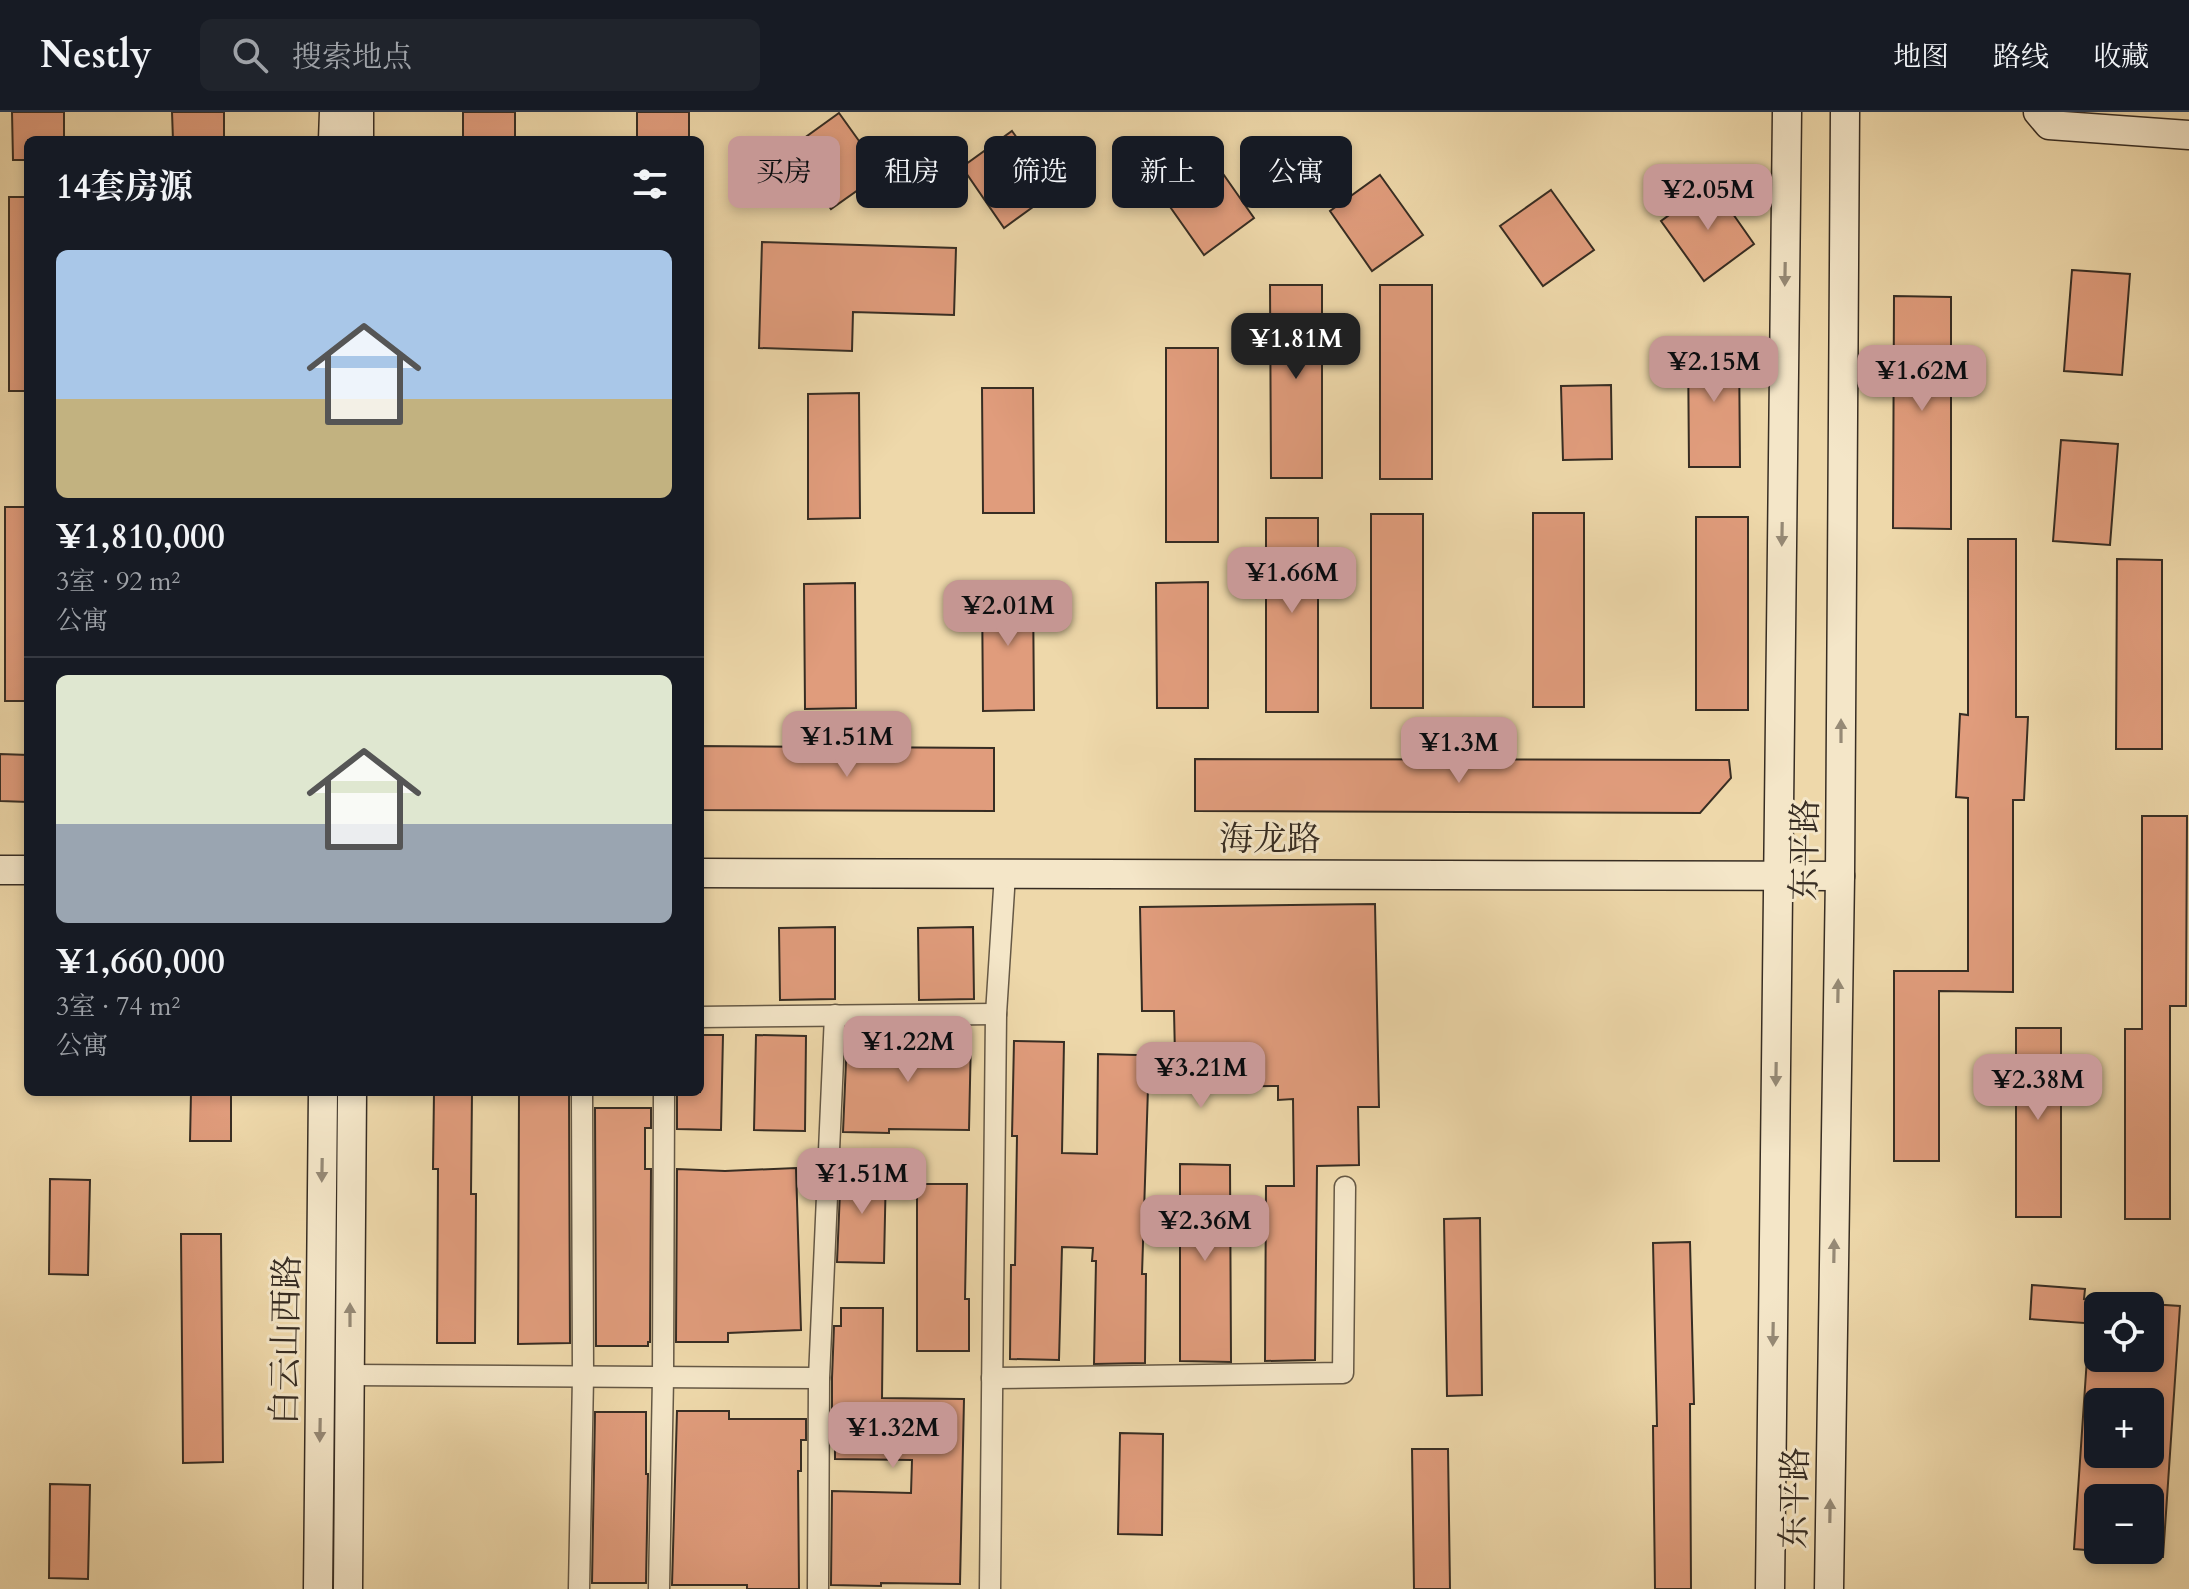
<!DOCTYPE html>
<html lang="zh">
<meta charset="utf-8">
<style>
:root{--surface:#171b24;--page:#20242c;--text:#f1f3f6;--muted:#9ea1a6;--line:#363941;--accent:#c59692}
body{margin:0;font-family:Cardo,"Noto Serif SC",serif;background:var(--page);color:var(--text);height:100vh;display:flex;flex-direction:column;font-size:30px;white-space:nowrap}
*{box-sizing:border-box;margin:0}
p{font-size:26px;color:var(--muted)}
.icon{flex:none;width:44px;height:44px;fill:none;stroke:currentColor;stroke-width:2;stroke-linecap:round;stroke-linejoin:round}
.map{position:relative;flex:1;overflow:hidden}
.side{position:absolute;left:24px;top:24px;width:680px;height:960px;display:flex;flex-direction:column;background:var(--surface);border-radius:12px;box-shadow:0 4px 12px #0003}
.side>*{flex:none}
.hud{position:absolute;left:728px;top:24px;width:760px;height:72px;display:flex;gap:16px}
.buttons{position:absolute;left:2084px;top:1180px;display:grid;gap:16px}
.buttons a{display:grid;place-items:center;width:80px;height:80px;border-radius:12px;background:var(--surface);box-shadow:0 4px 12px #0003;font-size:40px}
.price{position:absolute;translate:-50% -68px;padding:0 18px;border-radius:16px;background:var(--accent);color:#111;font-size:26px;line-height:52px;filter:drop-shadow(0 2px 4px #0008)}
.price::after{content:'';position:absolute;left:50%;top:48px;width:24px;height:18px;margin-left:-12px;background:inherit;clip-path:polygon(0 0,100% 0,50% 100%)}
.price.on{background:#222;color:#fff}
ul{padding:0;list-style:none}
li{display:grid;align-content:center;gap:16px;height:424px;padding:0 32px}
li+li{border-top:2px solid var(--line)}
li span{display:grid;place-items:center;height:248px;border-radius:12px;color:#555}
li>.icon{margin-inline-start:auto}
span .icon{width:144px;height:144px;fill:#fffc;stroke-width:1}
li b{font-size:34px}
h2{display:flex;justify-content:space-between;align-items:center;height:96px;padding:0 32px;font-size:34px}
.tag{padding:0 28px;border-radius:12px;background:var(--surface);box-shadow:0 4px 12px #0003;font-size:28px;line-height:72px}
.tag.on{background:var(--accent);color:#111}
header{display:flex;align-items:center;gap:48px;box-sizing:border-box;height:112px;padding:0 40px;background:var(--surface);border-bottom:2px solid var(--line)}
header strong{font-size:38px}
nav{display:flex;gap:44px;margin-inline-start:auto;font-size:28px}
.search{width:560px;height:72px;background:var(--page);display:flex;align-items:center;gap:20px;box-sizing:border-box;padding:0 28px;border-radius:12px;color:var(--muted);font-size:30px}
.map>svg:first-child{display:block}
</style>
<header>
<strong>Nestly</strong>
<div class="search"><svg class="icon" aria-label="search" viewBox="0 0 24 24"><circle cx="10" cy="10" r="6"/><path d="M15 15l6 6"/></svg>搜索地点</div>
<nav><a>地图</a><a>路线</a><a>收藏</a></nav>
</header>
<div class="map">
<svg width="2189" height="1477" viewBox="0 0 2189 1477">
<rect width="100%" height="100%" fill="#eed8aa"/>
<filter id="stains"><feTurbulence type="fractalNoise" baseFrequency=".0025" numOctaves="4"/><feColorMatrix values="0 0 0 0 .2 0 0 0 0 .09 0 0 0 0 .02 0 0 0 .5 -.17"/></filter>
<radialGradient id="worn" r=".72"><stop offset=".6" stop-color="#630" stop-opacity="0"/><stop offset="1" stop-color="#630" stop-opacity=".3"/></radialGradient>
<!-- building -->
<g fill="#e09c7c" stroke="#372d23" stroke-width="2" fill-rule="evenodd">
<polygon points="12,0 64,0 64,28 28,28 28,48 13,48"/>
<polygon points="172,0 224,0 224,28 173,28"/>
<rect x="463" y="0" width="52" height="28"/>
<rect x="637" y="0" width="52" height="28"/>
<polygon points="839,1 882,61 831,97 789,37"/>
<polygon points="1012,19 1055,79 1004,116 962,55"/>
<polygon points="1212,46 1254,106 1204,143 1161,82"/>
<polygon points="1380,63 1423,123 1372,159 1330,99"/>
<polygon points="1712,72 1754,132 1704,169 1661,109"/>
<polygon points="1551,78 1594,138 1543,174 1500,114"/>
<rect x="9" y="85" width="19" height="194"/>
<polygon points="762,130 956,136 954,203 853,200 852,239 759,236"/>
<polygon points="2072,158 2130,162 2122,263 2064,259"/>
<polygon points="1270,173 1322,173 1322,366 1271,366"/>
<rect x="1380" y="173" width="52" height="194"/>
<polygon points="1894,184 1951,185 1951,417 1893,416"/>
<polygon points="1739,229 1740,355 1689,355 1688,230"/>
<rect x="1166" y="236" width="52" height="194"/>
<polygon points="1611,273 1612,347 1563,348 1561,274"/>
<polygon points="982,276 1033,276 1034,401 983,401"/>
<polygon points="859,281 860,406 808,407 808,282"/>
<polygon points="2061,328 2118,332 2110,433 2053,429"/>
<rect x="5" y="395" width="23" height="194"/>
<rect x="1533" y="401" width="51" height="194"/>
<rect x="1371" y="402" width="52" height="194"/>
<rect x="1696" y="405" width="52" height="193"/>
<rect x="1266" y="406" width="52" height="194"/>
<polygon points="1968,427 2016,427 2016,605 2028,605 2024,688 2013,688 2013,880 1939,879 1939,1049 1894,1049 1894,859 1968,859 1968,686 1956,685 1960,602 1968,603"/>
<polygon points="2117,447 2162,448 2162,637 2116,637"/>
<polygon points="1208,470 1208,596 1157,596 1156,471"/>
<polygon points="855,471 856,596 805,597 804,472"/>
<polygon points="982,473 1033,473 1034,598 983,599"/>
<polygon points="700,634 994,636 994,699 700,698"/>
<polygon points="0,642 28,643 28,690 0,689"/>
<polygon points="1195,647 1729,648 1731,666 1700,701 1195,699"/>
<polygon points="2142,704 2187,704 2186,894 2170,894 2170,1107 2125,1107 2125,917 2142,917"/>
<polygon points="1375,792 1379,995 1358,995 1359,1053 1317,1054 1315,1248 1265,1249 1266,1074 1294,1074 1293,987 1278,988 1278,974 1148,976 1142,1162 1146,1162 1145,1251 1094,1252 1096,1149 1092,1149 1093,1136 1062,1135 1059,1248 1010,1247 1011,1153 1015,1153 1017,1024 1012,1024 1014,929 1064,930 1062,1041 1097,1042 1098,942 1175,944 1174,899 1142,899 1140,795"/>
<polygon points="835,815 835,887 780,888 779,816"/>
<polygon points="973,815 974,887 919,888 918,816"/>
<rect x="2016" y="916" width="45" height="189"/>
<polygon points="700,923 723,923 721,1018 677,1017 677,980 700,980"/>
<polygon points="756,923 806,924 805,1019 754,1018"/>
<polygon points="920,923 971,924 969,1018 889,1017 889,1021 843,1020 847,926 920,927"/>
<polygon points="191,980 231,980 231,1029 190,1029"/>
<polygon points="434,980 472,980 471,1082 476,1082 475,1231 437,1231 438,1057 433,1057"/>
<polygon points="519,980 569,980 570,1231 518,1232"/>
<polygon points="595,996 651,996 651,1016 645,1016 645,1057 651,1057 650,1230 648,1230 648,1234 596,1234"/>
<polygon points="1180,1052 1230,1053 1231,1250 1180,1249"/>
<polygon points="796,1056 801,1218 728,1221 728,1230 676,1230 677,1057 725,1059"/>
<polygon points="841,1056 886,1057 884,1151 837,1150"/>
<polygon points="50,1067 90,1068 88,1163 49,1162"/>
<polygon points="917,1072 967,1072 965,1187 969,1187 969,1239 917,1239"/>
<polygon points="1480,1106 1482,1283 1447,1284 1444,1107"/>
<polygon points="181,1122 221,1122 223,1350 183,1351"/>
<polygon points="1690,1130 1694,1292 1690,1292 1691,1477 1655,1477 1653,1314 1657,1314 1653,1131"/>
<polygon points="2032,1173 2085,1177 2084,1187 2098,1188 2098,1212 2030,1207"/>
<path d="M2150,1192l30,2 -17,251h-13v-59h-52v53l-24,-2 13,-191h63zM2098,1290h52v52h-52z"/>
<polygon points="841,1196 883,1196 882,1286 964,1287 960,1472 881,1471 881,1474 831,1473 832,1379 911,1381 912,1348 835,1347 835,1327 832,1327 832,1266 834,1214 841,1214"/>
<polygon points="677,1299 729,1299 729,1307 806,1307 806,1328 801,1328 801,1359 798,1359 799,1477 747,1477 747,1473 672,1473"/>
<polygon points="595,1300 646,1300 646,1362 648,1362 646,1471 592,1471"/>
<polygon points="1120,1321 1163,1322 1162,1423 1118,1422"/>
<polygon points="1412,1337 1448,1337 1450,1477 1414,1477"/>
<polygon points="50,1372 90,1373 88,1467 49,1466"/>
</g>
<g fill="none" stroke-linecap="round" stroke-linejoin="round">
<!-- street casing -->
<g stroke="#655845" stroke-width="23">
<g id="street">
<polyline points="700,905 996,902"/>
<polyline points="349,1263 819,1266"/>
<polyline points="992,1266 1343,1261 1345,1075"/>
<polyline points="579,1477 583,1265 582,980"/>
<polyline points="659,1477 663,1266 664,980"/>
<polyline points="818,1477 819,1266 835,903"/>
<polyline points="990,1477 996,902 1005,762"/>
</g>
</g>
<!-- secondary casing -->
<g stroke="#372d23" stroke-width="31">
<g id="secondary">
<polyline points="2038,0 2049,13 2189,23"/>
<polyline points="333,28 334,0"/>
<polyline points="359,28 359,0"/>
<polyline points="0,758 28,758"/>
<polyline points="700,761 1840,764"/>
<polyline points="318,1477 323,980"/>
<polyline points="348,1477 352,980"/>
<polyline points="1770,1477 1787,0"/>
<polyline points="1829,1477 1840,764 1845,0"/>
</g>
</g>
<!-- street -->
<use href="#street" stroke="#f4e6c8" stroke-width="20"/>
<!-- secondary -->
<use href="#secondary" stroke="#f4e6c8" stroke-width="28"/>
</g>
<!-- one-way arrows -->
<defs><path id="oneway-solid" d="M-6-.8H1V-3.2L6.5 0L1 3.2V.8H-6Z" transform="scale(2)"/></defs>
<g fill="#968a76">
<use href="#oneway-solid" transform="translate(1785 162) rotate(91)"/>
<use href="#oneway-solid" transform="translate(1782 422) rotate(91)"/>
<use href="#oneway-solid" transform="translate(1841 619) rotate(-90)"/>
<use href="#oneway-solid" transform="translate(1838 879) rotate(-89)"/>
<use href="#oneway-solid" transform="translate(1776 962) rotate(91)"/>
<use href="#oneway-solid" transform="translate(322 1058) rotate(91)"/>
<use href="#oneway-solid" transform="translate(1834 1139) rotate(-89)"/>
<use href="#oneway-solid" transform="translate(350 1203) rotate(-90)"/>
<use href="#oneway-solid" transform="translate(1773 1222) rotate(91)"/>
<use href="#oneway-solid" transform="translate(320 1318) rotate(91)"/>
<use href="#oneway-solid" transform="translate(1830 1399) rotate(-89)"/>
</g>
<g text-anchor="middle" stroke-width="6" stroke-linejoin="round" paint-order="stroke">
<!-- street labels -->
<g font-size="34" fill="#372d23" stroke="#f4e6c8">
<text x="1270" y="738">海龙路</text>
<text transform="translate(1804 738) rotate(-89)" y="12">东平路</text>
<text transform="translate(285 1228) rotate(-89)" y="12">白云山西路</text>
<text transform="translate(1794 1386) rotate(-89)" y="12">东平路</text>
</g>
</g>
<rect width="100%" height="100%" filter="url(#stains)"/>
<rect width="100%" height="100%" fill="url(#worn)"/>
</svg>
<div class="buttons">
<a><svg class="icon" aria-label="locate" viewBox="0 0 24 24"><circle cx="12" cy="12" r="6"/><path d="M12 2v4M12 18v4M2 12h4M18 12h4"/></svg></a>
<a>+</a>
<a>−</a>
</div>
<b class="price" style="left:1708px;top:120px">¥2.05M</b>
<b class="price on" style="left:1296px;top:269px">¥1.81M</b>
<b class="price" style="left:1714px;top:292px">¥2.15M</b>
<b class="price" style="left:1922px;top:301px">¥1.62M</b>
<b class="price" style="left:1292px;top:503px">¥1.66M</b>
<b class="price" style="left:1008px;top:536px">¥2.01M</b>
<b class="price" style="left:847px;top:667px">¥1.51M</b>
<b class="price" style="left:1459px;top:673px">¥1.3M</b>
<b class="price" style="left:908px;top:972px">¥1.22M</b>
<b class="price" style="left:1201px;top:998px">¥3.21M</b>
<b class="price" style="left:2038px;top:1010px">¥2.38M</b>
<b class="price" style="left:862px;top:1104px">¥1.51M</b>
<b class="price" style="left:1205px;top:1151px">¥2.36M</b>
<b class="price" style="left:893px;top:1358px">¥1.32M</b>
<div class="hud">
<a class="tag on">买房</a>
<a class="tag">租房</a>
<a class="tag">筛选</a>
<a class="tag">新上</a>
<a class="tag">公寓</a>
</div>
<section class="side">
<h2>14套房源<svg class="icon" aria-label="filters" viewBox="0 0 24 24"><path d="M4 7h16M4 17h16"/><circle cx="9" cy="7" r="2"/><circle cx="15" cy="17" r="2"/></svg></h2>
<ul>
<li><span style="background:linear-gradient(#a9c7e8 60%,#c2b280 0)"><svg class="icon" aria-label="home" viewBox="0 0 24 24"><path d="M3 11l9-7 9 7M6 9v11h12V9"/></svg></span><div><b>¥1,810,000</b><p>3室 · 92 m²</p><p>公寓</p></div></li>
<li><span style="background:linear-gradient(#dfe7d0 60%,#9aa5b1 0)"><svg class="icon" aria-label="home" viewBox="0 0 24 24"><path d="M3 11l9-7 9 7M6 9v11h12V9"/></svg></span><div><b>¥1,660,000</b><p>3室 · 74 m²</p><p>公寓</p></div></li>
</ul>
</section>
</div>
